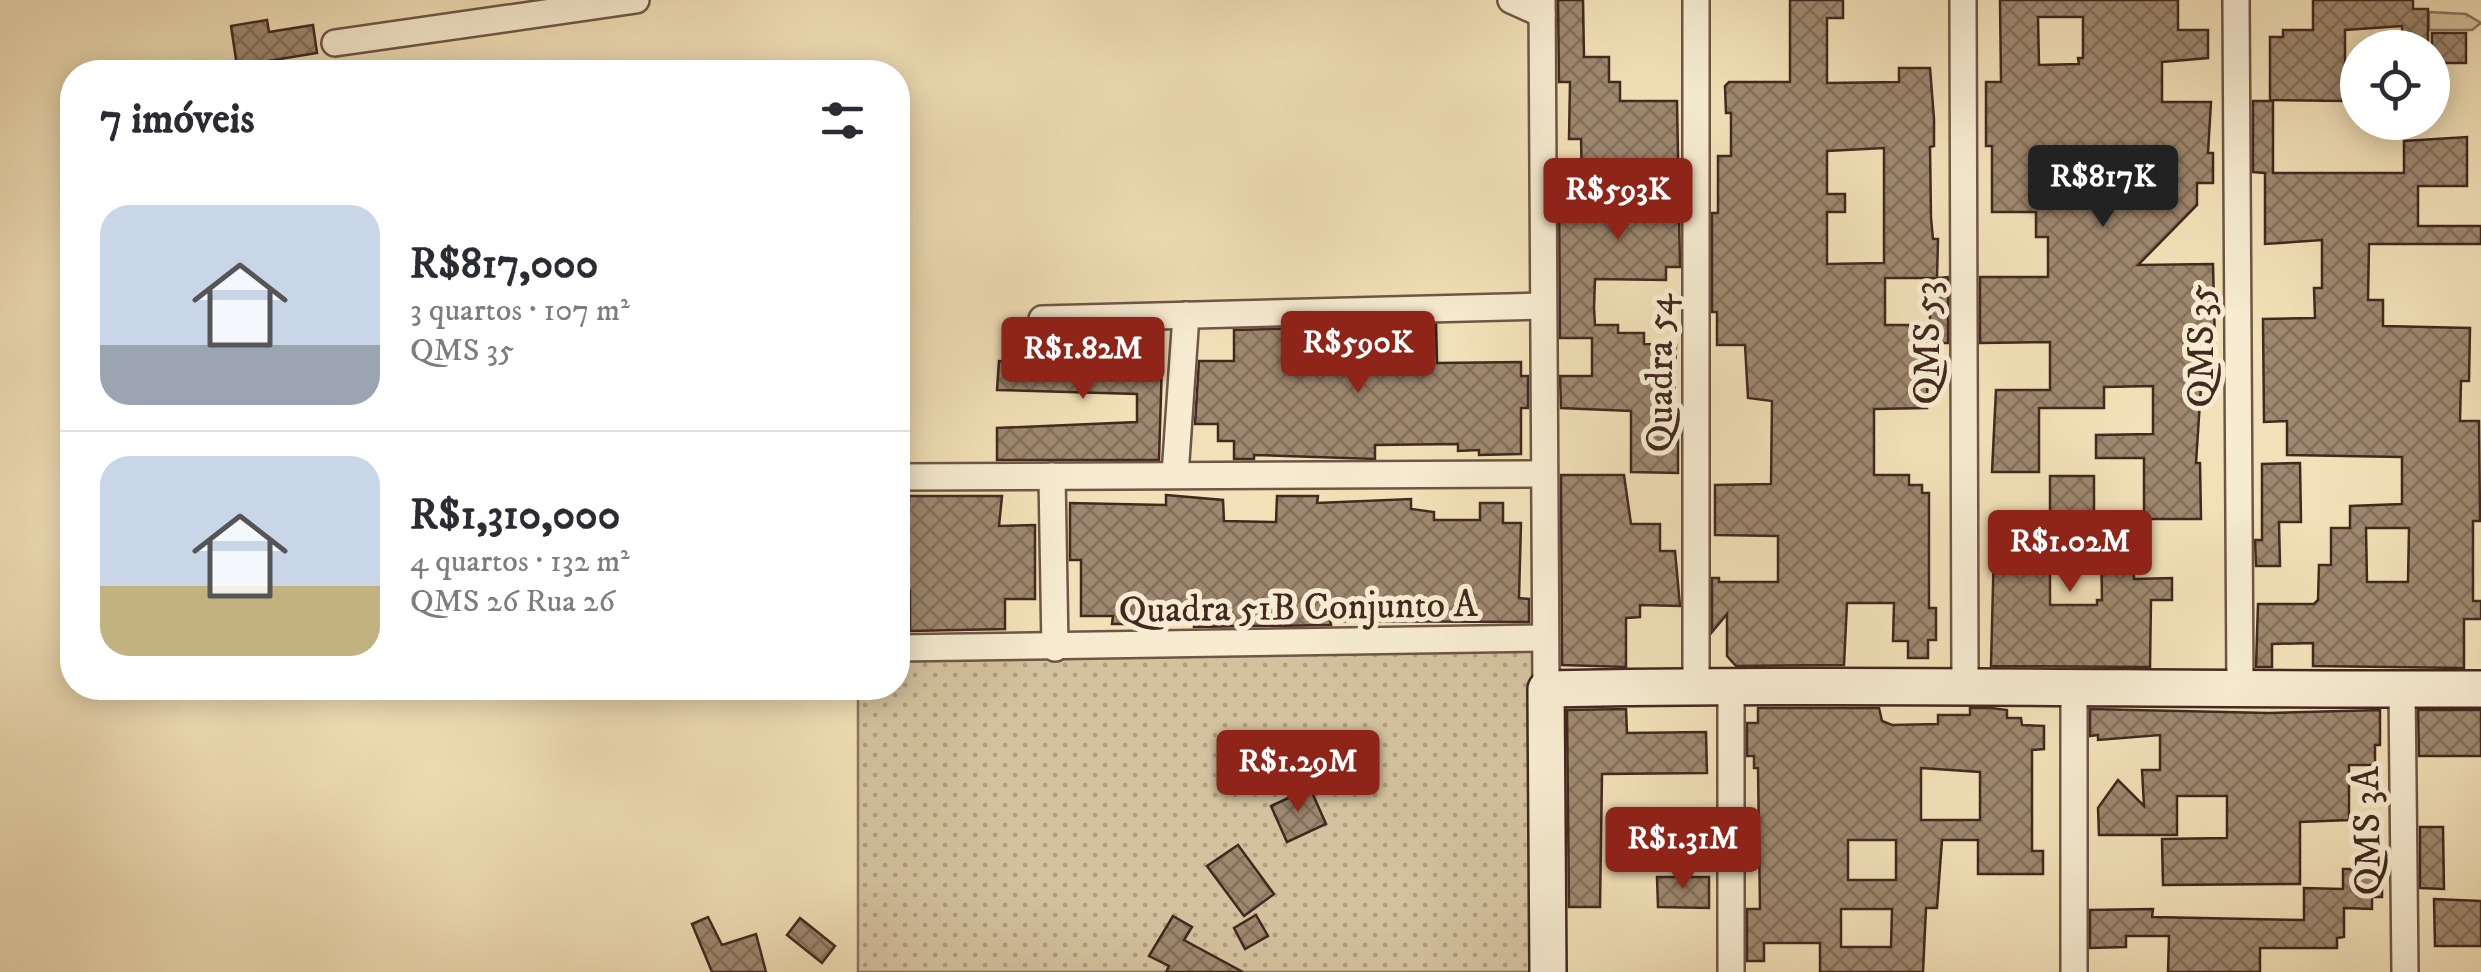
<!DOCTYPE html>
<html lang="pt">
<meta charset="utf-8">
<style>
:root{--surface:#fff;--page:#f7f7f7;--text:#2b2b33;--muted:#7c7c81;--line:#e1e1e2;--accent:#8f2418}
body{margin:0;font-family:"IM FELL DW Pica",serif;background:var(--page);color:var(--text);height:100vh;display:flex;flex-direction:column;font-size:38px;white-space:nowrap}
*{box-sizing:border-box;margin:0}
p{font-size:32px;color:var(--muted)}
.icon{flex:none;width:55px;height:55px;fill:none;stroke:currentColor;stroke-width:2;stroke-linecap:round;stroke-linejoin:round}
.map{position:relative;flex:1;overflow:hidden}
.details{position:absolute;left:60px;top:60px;width:850px;height:640px;display:flex;flex-direction:column;background:var(--surface);border-radius:40px;box-shadow:0 5px 25px #0003}
.details>*{flex:none}
.tools{position:absolute;left:2340px;top:30px;display:grid;gap:20px}
.tools a{display:grid;place-items:center;width:110px;height:110px;border-radius:50%;background:var(--surface);box-shadow:0 5px 25px #0003;font-size:50px}
.price{position:absolute;translate:-50% -85px;padding:0 22px;border-radius:10px;background:var(--accent);color:#fff;font-size:32px;line-height:65px;filter:drop-shadow(0 2px 5px #0008)}
.price::after{content:'';position:absolute;left:50%;top:60px;width:30px;height:22px;margin-left:-15px;background:inherit;clip-path:polygon(0 0,100% 0,50% 100%)}
.price.active{background:#222;color:#fff}
ul{padding:0;list-style:none}
li{display:flex;align-items:center;gap:30px;height:250px;padding:0 40px}
li+li{border-top:2px solid var(--line)}
li span{display:grid;place-items:center;flex:none;width:280px;height:200px;border-radius:30px;color:#555}
li>.icon{margin-inline-start:auto}
span .icon{width:120px;height:120px;fill:#fffc;stroke-width:1}
li b{font-size:42px}
h2{display:flex;justify-content:space-between;align-items:center;height:120px;padding:0 40px;font-size:42px}
.map>svg:first-child{display:block}
</style>
<div class="map">
<svg width="2481" height="972" viewBox="0 0 2481 972">
<defs>
<pattern id="grass-tufts" width="24" height="20" patternUnits="userSpaceOnUse" patternTransform="scale(2.5)"><rect width="24" height="20" fill="#d4c29e"/><path d="M3 7l-1-3M5 7V3M7 7l1-3M15 17l-1-3M17 17v-4M19 17l1-3" fill="none" stroke="#ae9e80"/></pattern>
<pattern id="park-dots" width="8" height="8" patternUnits="userSpaceOnUse" patternTransform="scale(2.5)"><rect width="8" height="8" fill="#d4c29e"/><path d="M2 2h.1M6 6h.1" fill="none" stroke="#ae9e80" stroke-width="1.8" stroke-linecap="round"/></pattern>
<pattern id="building-cross-hatch" width="8" height="8" patternUnits="userSpaceOnUse" patternTransform="scale(2.5)"><rect width="8" height="8" fill="#9e886f"/><path d="M0 0l8 8M0 8l8-8" fill="none" stroke="#826f5b"/></pattern>
</defs>
<rect width="100%" height="100%" fill="#f2e1b8"/>
<filter id="stains"><feTurbulence type="fractalNoise" baseFrequency=".002" numOctaves="4"/><feColorMatrix values="0 0 0 0 .2 0 0 0 0 .09 0 0 0 0 .02 0 0 0 .5 -.17"/></filter>
<radialGradient id="worn" r=".72"><stop offset=".6" stop-color="#630" stop-opacity="0"/><stop offset="1" stop-color="#630" stop-opacity=".3"/></radialGradient>
<!-- grass -->
<polygon fill="url(#grass-tufts)" stroke="#8b755e" stroke-width="2.5" points="2429,12 2466,14 2481,23 2472,30 2429,30"/>
<!-- park -->
<polygon fill="url(#park-dots)" stroke="#8b755e" stroke-width="2.5" points="1540,642 1547,972 858,972 858,688 898,688 898,647"/>
<!-- building -->
<g fill="url(#building-cross-hatch)" stroke="#42281f" stroke-width="2.5" fill-rule="evenodd">
<polygon points="1558,0 1583,0 1584,57 1609,57 1609,82 1620,82 1620,101 1677,101 1680,267 1666,267 1666,280 1595,279 1594,308 1595,325 1618,325 1618,333 1644,333 1644,344 1676,345 1673,436 1678,436 1678,473 1631,472 1631,411 1561,408 1560,376 1592,376 1592,338 1560,338 1559,181 1582,181 1581,139 1569,139 1570,82 1559,82"/>
<path d="M1790,0h53v18h-16v65l72,-1v-14h31l4,51v27l-4,1 1,71 2,21h5l-1,39 11,-1v66h-20l-1,65 -53,1v66h35v10h13v8h7v115h7v32h-8v18h-20v-17h-15l1,-38h-47l-3,62 -108,1 -9,-10v-42l-15,18v-54h7v4h59v-46l-63,-1v-50l56,-1 1,-83 -24,-3 -3,-53h-28v-33h-5v-99h6v-57h13v-43h-5l-1,-27 4,-4h61zM1884,148v115l-57,1v-52h18v-18h-18v-43zM1885,278h52h-7v47h-45z"/>
<path d="M2000,0h178v30h30v28l-46,4v40h49l-3,51h5v30h-16v22l-59,60 75,-1 3,122h-15l-5,77h4l1,56h-57v-61h-48v-23l57,-1v-48l-49,1v21h-65v64h-47l4,-82h54v-48l-70,1v-66h68v-40h-12v-25h-44v-66h-6v-64h15zM2038,17h45v41h-5l1,6 -40,1zM2049,147l46,1v42h-46z"/>
<polygon points="2313,0 2413,0 2413,9 2428,9 2428,48 2403,48 2402,26 2345,30 2345,101 2270,100 2270,37 2283,37 2283,30 2313,30"/>
<polygon points="267,20 269,32 313,25 317,53 237,66 231,26"/>
<rect x="2432" y="33" width="34" height="30"/>
<path d="M2253,101h20v72h131v-32l63,-4v49h-49v40h63v18h-112l-1,56h15v26l87,2 -1,53h-8l-1,40h19l1,100h-7v80h8v18h-17v49l-151,-2v-23l-41,1v23h-16l2,-63h56l4,-4 1,-35h12v-37h19v-22l52,-2v-47l-115,-2v-34l-23,1 -1,-103 52,-1 -1,-30h8v-48l-57,4v-71l-12,-1zM2366,528h43l-1,54h-41z"/>
<polygon points="1436,325 1437,363 1521,362 1521,376 1528,376 1528,408 1521,408 1521,454 1479,455 1479,450 1458,451 1458,444 1375,445 1375,459 1254,455 1254,459 1234,459 1234,441 1218,441 1218,424 1195,424 1199,361 1234,361 1234,330 1316,328 1315,363 1355,362 1355,327"/>
<polygon points="1114,333 1113,362 1162,362 1159,460 997,460 997,428 1137,422 1137,394 997,390 999,361 1029,362 1030,343 1052,343 1053,335"/>
<polygon points="2300,463 2301,522 2279,522 2280,566 2256,566 2255,540 2262,540 2262,464"/>
<polygon points="1561,475 1624,475 1631,524 1660,524 1660,551 1675,551 1680,606 1640,605 1640,617 1626,618 1626,667 1562,665"/>
<polygon points="2050,476 2094,476 2094,540 2050,540 2050,605 2097,605 2097,600 2102,600 2101,540 2133,539 2134,579 2172,578 2172,600 2151,600 2150,667 1991,666 1994,545 2019,544 2019,524 2050,524"/>
<polygon points="1166,495 1223,500 1224,521 1276,522 1277,496 1318,496 1317,503 1411,499 1411,509 1434,512 1434,520 1480,520 1480,503 1503,503 1503,523 1521,523 1519,598 1529,599 1529,622 1330,621 1331,625 1194,627 1194,616 1138,617 1138,624 1112,624 1113,616 1081,616 1081,560 1070,560 1070,503 1166,505"/>
<polygon points="909,496 1002,496 999,526 1035,525 1035,599 1005,599 1005,629 910,631 910,591 898,591 898,501 909,501"/>
<path d="M1758,708h121l3,13 10,4 46,-1v-9h32v-7h21l16,2v8h14l1,7 22,1v23l-12,1v101h11v23h-65v-34h-36l-5,68h-11l-3,64h-103v-29h-56v18h-17v-52h13l-2,-141h-4v-12h-7v-33h11zM1921,768l59,4v48h-59zM1848,840h48v40h-48zM1841,909h51l-1,38h-50z"/>
<polygon points="1626,709 1627,733 1706,732 1707,773 1602,774 1600,907 1569,907 1567,710"/>
<polygon points="2090,709 2269,713 2380,710 2380,745 2375,745 2375,765 2349,765 2349,820 2300,822 2300,884 2163,885 2162,839 2227,838 2227,796 2177,796 2177,835 2099,835 2098,808 2118,780 2144,806 2142,770 2160,770 2160,735 2098,740 2098,735 2090,736"/>
<polygon points="2418,710 2481,710 2481,756 2419,756"/>
<polygon points="1310,788 1326,824 1287,842 1271,806"/>
<polygon points="2420,827 2443,827 2444,889 2420,888"/>
<polygon points="1238,845 1274,894 1244,916 1207,866"/>
<polygon points="2343,869 2382,869 2382,897 2372,897 2372,909 2344,908 2344,937 2337,938 2337,948 2260,948 2260,972 2168,972 2169,936 2126,936 2126,947 2090,948 2090,910 2153,909 2152,917 2304,920 2304,888 2343,889"/>
<polygon points="1657,877 1709,877 1709,908 1658,907"/>
<polygon points="2434,899 2481,901 2481,946 2435,946"/>
<polygon points="1256,915 1268,936 1245,949 1234,928"/>
<polygon points="1173,916 1192,927 1184,940 1243,972 1166,972 1169,966 1149,956"/>
<polygon points="708,917 722,945 756,934 766,972 712,972 692,924"/>
<polygon points="800,918 835,946 822,963 787,935"/>
</g>
<g fill="none" stroke-linecap="round" stroke-linejoin="round">
<!-- street casing -->
<g stroke="#6e5645" stroke-width="30">
<g id="street">
<polyline points="1511,0 1542,14"/>
<polyline points="1542,0 1546,689"/>
<polyline points="1696,0 1696,686"/>
<polyline points="1963,0 1965,685"/>
<polyline points="2236,0 2240,691"/>
<polyline points="335,43 636,0"/>
<polyline points="1042,319 1542,306"/>
<polyline points="1175,475 1186,315"/>
<polyline points="1052,476 1055,648"/>
<polyline points="898,477 1543,474"/>
<polyline points="898,648 1544,638"/>
<polyline points="2074,685 2074,972"/>
<polyline points="1731,686 1731,972"/>
<polyline points="2402,689 2405,972"/>
</g>
</g>
<!-- secondary casing -->
<g stroke="#42281f" stroke-width="40">
<path id="secondary" d="M1548,972l-2,-283c312,-6 623,1 935,0"/>
</g>
<!-- street -->
<use href="#street" stroke="#f7ecd1" stroke-width="25"/>
<!-- secondary -->
<use href="#secondary" stroke="#f7ecd1" stroke-width="35"/>
</g>
<g text-anchor="middle" stroke-width="10" stroke-linejoin="round" paint-order="stroke">
<!-- street labels -->
<g font-size="38" fill="#42281f" stroke="#f7ecd1">
<text transform="translate(1926 343) rotate(-90)" y="13">QMS 53</text>
<text transform="translate(2200 346) rotate(-90)" y="13">QMS 35</text>
<text transform="translate(1659 373) rotate(-90)" y="13">Quadra 54</text>
<text transform="translate(1298 606) rotate(-1)" y="13">Quadra 51B Conjunto A</text>
<text transform="translate(2366 831) rotate(-91)" y="13">QMS 3A</text>
</g>
</g>
<rect width="100%" height="100%" filter="url(#stains)"/>
<rect width="100%" height="100%" fill="url(#worn)"/>
</svg>
<div class="tools">
<a><svg class="icon" aria-label="locate" viewBox="0 0 24 24"><circle cx="12" cy="12" r="6"/><path d="M12 2v4M12 18v4M2 12h4M18 12h4"/></svg></a>
</div>
<b class="price active" style="left:2103px;top:230px">R$817K</b>
<b class="price" style="left:1618px;top:243px">R$593K</b>
<b class="price" style="left:1358px;top:396px">R$590K</b>
<b class="price" style="left:1083px;top:402px">R$1.82M</b>
<b class="price" style="left:2070px;top:595px">R$1.02M</b>
<b class="price" style="left:1298px;top:815px">R$1.29M</b>
<b class="price" style="left:1683px;top:892px">R$1.31M</b>
<section class="details">
<h2>7 imóveis<svg class="icon" aria-label="filters" viewBox="0 0 24 24"><path d="M4 7h16M4 17h16"/><circle cx="9" cy="7" r="2"/><circle cx="15" cy="17" r="2"/></svg></h2>
<ul>
<li><span style="background:linear-gradient(#c9d6e8 70%,#9aa5b1 0)"><svg class="icon" aria-label="home" viewBox="0 0 24 24"><path d="M3 11l9-7 9 7M6 9v11h12V9"/></svg></span><div><b>R$817,000</b><p>3 quartos · 107 m²</p><p>QMS 35</p></div></li>
<li><span style="background:linear-gradient(#c9d6e8 65%,#c2b280 0)"><svg class="icon" aria-label="home" viewBox="0 0 24 24"><path d="M3 11l9-7 9 7M6 9v11h12V9"/></svg></span><div><b>R$1,310,000</b><p>4 quartos · 132 m²</p><p>QMS 26 Rua 26</p></div></li>
</ul>
</section>
</div>
